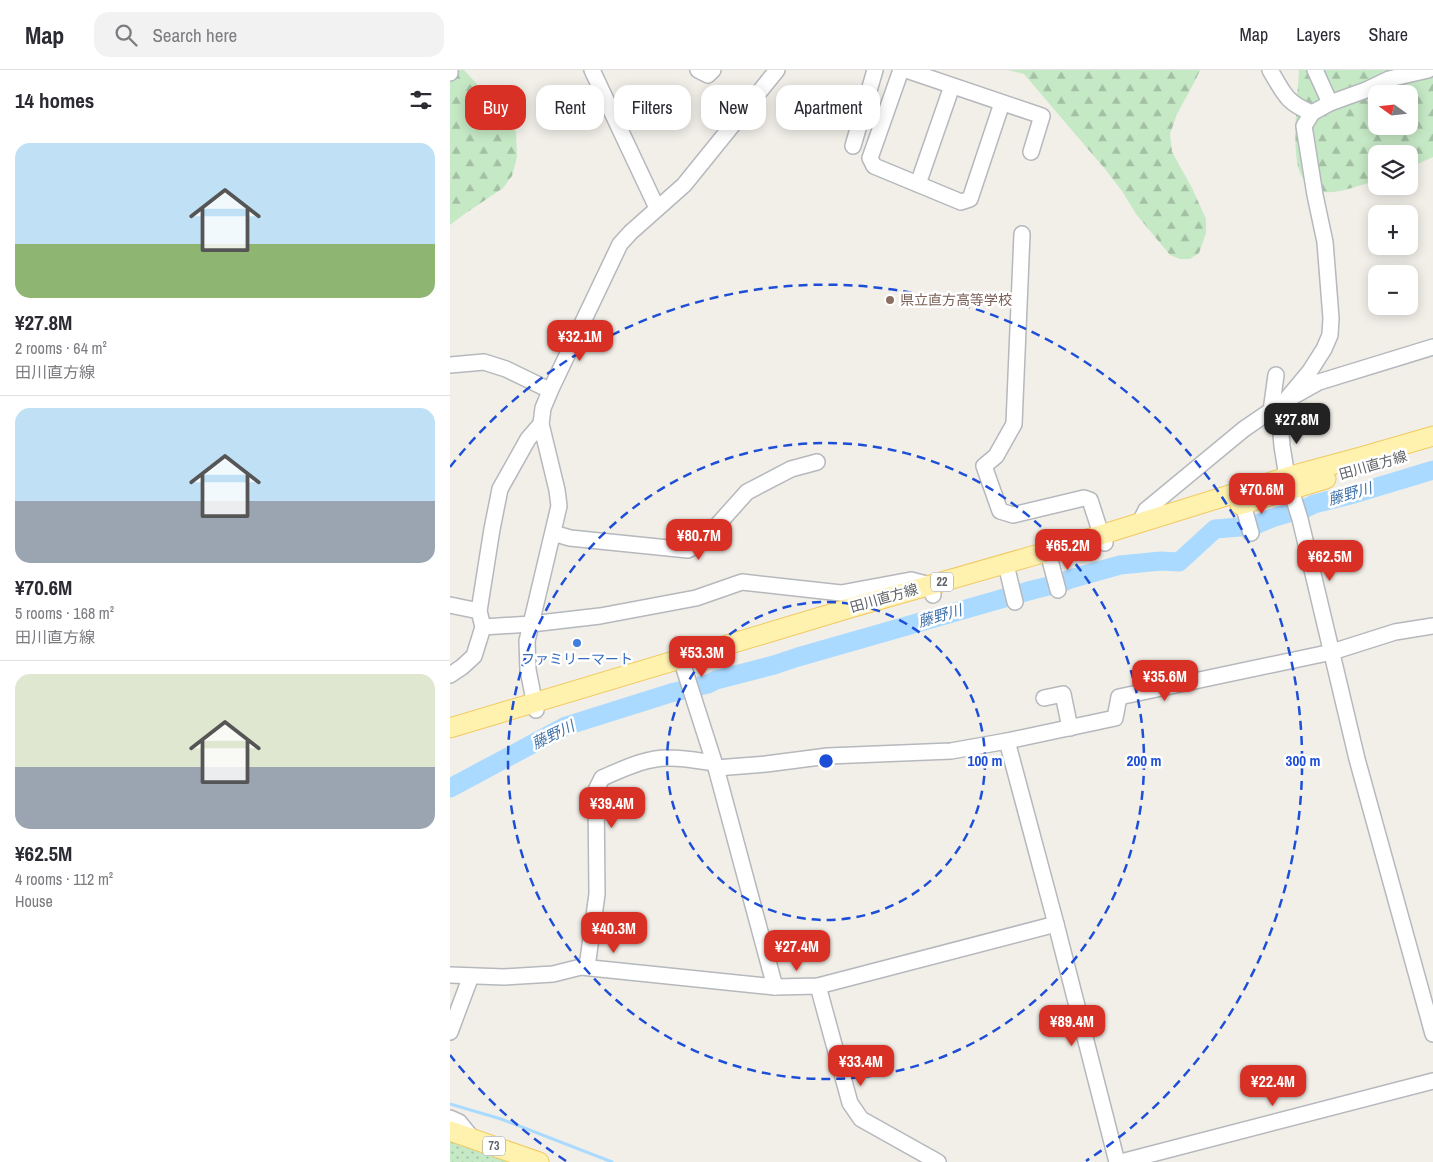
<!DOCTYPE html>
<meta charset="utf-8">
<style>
:root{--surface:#fff;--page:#f2f2f3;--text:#2b2b33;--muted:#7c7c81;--line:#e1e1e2;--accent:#d93025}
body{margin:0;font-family:"Archivo Narrow","Noto Sans JP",sans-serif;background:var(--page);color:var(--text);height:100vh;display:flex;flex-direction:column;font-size:19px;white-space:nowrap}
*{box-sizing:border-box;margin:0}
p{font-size:16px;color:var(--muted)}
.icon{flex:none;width:28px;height:28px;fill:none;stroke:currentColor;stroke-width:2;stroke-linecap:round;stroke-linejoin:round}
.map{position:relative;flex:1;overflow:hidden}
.drawer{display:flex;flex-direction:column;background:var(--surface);width:450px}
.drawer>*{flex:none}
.hud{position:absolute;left:15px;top:15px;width:475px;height:45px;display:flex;gap:10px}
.needle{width:32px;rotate:285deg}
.fabs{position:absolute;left:918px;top:15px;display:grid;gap:10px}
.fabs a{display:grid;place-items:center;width:50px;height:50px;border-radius:10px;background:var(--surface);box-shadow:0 2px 12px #0003;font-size:25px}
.price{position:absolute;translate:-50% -42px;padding:0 11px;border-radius:10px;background:var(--accent);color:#fff;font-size:16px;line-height:32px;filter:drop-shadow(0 1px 2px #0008)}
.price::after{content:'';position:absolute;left:50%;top:30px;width:15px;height:11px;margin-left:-8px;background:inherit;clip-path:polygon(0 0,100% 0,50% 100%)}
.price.on{background:#222;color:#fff}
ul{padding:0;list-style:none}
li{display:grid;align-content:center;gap:10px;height:265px;padding:0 15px}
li+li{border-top:1px solid var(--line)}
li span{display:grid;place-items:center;height:155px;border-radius:15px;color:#555}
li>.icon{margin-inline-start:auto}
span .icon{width:90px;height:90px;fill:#fffc;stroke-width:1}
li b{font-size:21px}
h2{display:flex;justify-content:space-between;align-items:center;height:60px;padding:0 15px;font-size:21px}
.chip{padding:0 18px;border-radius:15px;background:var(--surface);box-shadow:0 2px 12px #0003;font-size:18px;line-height:45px}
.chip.on{background:var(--accent);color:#fff}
header{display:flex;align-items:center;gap:30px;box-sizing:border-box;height:70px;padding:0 25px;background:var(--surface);border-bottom:1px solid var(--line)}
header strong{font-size:24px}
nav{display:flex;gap:28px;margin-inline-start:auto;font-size:18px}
.search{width:350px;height:45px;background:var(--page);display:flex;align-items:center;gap:12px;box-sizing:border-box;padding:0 18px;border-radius:15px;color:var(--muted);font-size:19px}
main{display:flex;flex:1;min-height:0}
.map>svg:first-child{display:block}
</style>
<header>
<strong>Map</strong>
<div class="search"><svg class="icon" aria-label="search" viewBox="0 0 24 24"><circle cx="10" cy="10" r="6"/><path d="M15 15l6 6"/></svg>Search here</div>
<nav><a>Map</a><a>Layers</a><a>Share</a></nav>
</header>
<main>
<section class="drawer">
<h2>14 homes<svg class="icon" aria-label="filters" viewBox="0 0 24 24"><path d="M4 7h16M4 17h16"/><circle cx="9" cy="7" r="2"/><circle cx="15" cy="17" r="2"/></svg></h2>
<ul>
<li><span style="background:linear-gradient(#bfe0f5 65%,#8fb573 0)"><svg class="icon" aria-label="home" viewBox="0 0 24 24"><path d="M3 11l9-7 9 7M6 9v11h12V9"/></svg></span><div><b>¥27.8M</b><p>2 rooms · 64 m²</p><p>田川直方線</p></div></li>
<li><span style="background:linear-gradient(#bfe0f5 60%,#9aa5b1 0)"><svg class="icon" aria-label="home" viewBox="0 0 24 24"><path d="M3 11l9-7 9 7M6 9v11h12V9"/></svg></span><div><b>¥70.6M</b><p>5 rooms · 168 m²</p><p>田川直方線</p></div></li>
<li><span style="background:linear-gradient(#dfe7d0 60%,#9aa5b1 0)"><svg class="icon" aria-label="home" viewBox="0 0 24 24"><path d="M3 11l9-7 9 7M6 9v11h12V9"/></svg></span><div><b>¥62.5M</b><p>4 rooms · 112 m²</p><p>House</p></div></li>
</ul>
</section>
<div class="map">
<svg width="983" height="1092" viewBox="0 0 983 1092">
<defs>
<pattern id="forest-firs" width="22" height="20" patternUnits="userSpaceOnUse" patternTransform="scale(1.25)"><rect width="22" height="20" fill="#c5e8c5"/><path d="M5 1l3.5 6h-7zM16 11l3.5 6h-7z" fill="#a3c0a4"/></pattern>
<pattern id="park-dots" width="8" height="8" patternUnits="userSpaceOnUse" patternTransform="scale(1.25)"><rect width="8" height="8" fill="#c5e8c5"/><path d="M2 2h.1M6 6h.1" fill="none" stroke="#a3c0a4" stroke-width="1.8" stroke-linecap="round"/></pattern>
</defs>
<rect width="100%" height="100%" fill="#f1efe8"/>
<!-- forest -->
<g fill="url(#forest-firs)" fill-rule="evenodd">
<polygon points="0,0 14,0 59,49 66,62 67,87 62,106 53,118 13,145 0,155"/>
<polygon points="558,0 750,0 746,9 727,44 720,64 722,82 742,118 756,149 756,163 749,183 740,189 730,189 720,185 686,144 672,121 655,99 574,4"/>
<path d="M849,0h134v87l-24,11v-14h-33v27c-14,3 -38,13 -52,11 -8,-2 -18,-8 -22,-15 -12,-21 -4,-82 -3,-107zM926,24h33v32h-33z"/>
</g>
<!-- park -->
<polygon fill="url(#park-dots)" points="0,1066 72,1092 0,1092"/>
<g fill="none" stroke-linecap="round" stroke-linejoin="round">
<!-- stream -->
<polyline stroke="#aadaff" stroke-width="3" points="0,1034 51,1049 162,1092"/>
<!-- river -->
<polyline stroke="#aadaff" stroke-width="19" points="0,718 116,656 221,623 258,614 266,610 324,595 348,587 582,520 611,513 620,509 670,495 711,491 729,492 765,459 803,456 822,448 856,438 864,434 904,424 983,400"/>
<!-- minor casing -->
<g stroke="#b5b8bc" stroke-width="18">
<g id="minor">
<polyline points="142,0 207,138"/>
<polyline points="248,0 258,5 263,0"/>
<polyline points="451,0 420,88 424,96 511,132 520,129 552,33"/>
<polyline points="456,0 592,46 581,82"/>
<path d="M820,0c14,23 15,32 42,43"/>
<polyline points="865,0 880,33"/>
<polyline points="978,0 939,9 916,20 880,33 862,43 854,56 865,125 875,172 881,248 880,265 874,279 860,301 835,331 830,352 832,376 837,407 850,449 907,689 983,964"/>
<polyline points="0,3 0,0"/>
<polyline points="403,76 425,0"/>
<polyline points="468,114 502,16"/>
<polyline points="572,164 564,354 546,386 534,396 550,441 563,445 634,428 640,430 651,464 655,473"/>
<polyline points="0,295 34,292 56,299 93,317"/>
<polyline points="821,341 826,305"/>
<polyline points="793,434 801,463"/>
<polyline points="690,452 696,440 794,359 835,331 869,312 983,277"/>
<polyline points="103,463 120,468 238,480 254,470 297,422 341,399 367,392"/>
<polyline points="600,490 608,520"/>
<polyline points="558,503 565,532"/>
<polyline points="0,535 29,541"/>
<polyline points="33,557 81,554 150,546 246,528 292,512 391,523 461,510 480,515 483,525"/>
<polyline points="231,589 266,698 325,917"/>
<polyline points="0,605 12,597 24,586 33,557 29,541 42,459 50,419 78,369 91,354"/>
<polyline points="594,628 613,624 620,658"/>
<polyline points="86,640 78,600 77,571 109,436 107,420 91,354 93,338 101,319 170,174 181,162 234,115 327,0"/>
<polyline points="557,671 606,854 667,1092"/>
<polyline points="266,698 316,694 378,686 501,681 557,671 665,648 669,627 882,582 945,562 983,556"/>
<path d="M137,897l10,-73 -1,-104 6,-12c21,-9 45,-21 68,-20 15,0 30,3 44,5"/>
<polyline points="0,905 54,907 103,904 131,897 325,917 368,916 606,854"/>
<polyline points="368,916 400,1033 411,1049 488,1092"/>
<polyline points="0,962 21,906"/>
<polyline points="0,1048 9,1052 22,1068"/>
<polyline points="671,1092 983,1011"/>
</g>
</g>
<!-- major casing -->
<g stroke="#f2c960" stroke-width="21">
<g id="major">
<polyline points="790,435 876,409"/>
<polyline points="0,658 397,539 596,482 837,407 911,387 983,366"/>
<polyline points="0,1061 89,1092"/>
</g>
</g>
<!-- minor -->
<use href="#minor" stroke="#fff" stroke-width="15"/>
<!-- major -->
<use href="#major" stroke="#fff2af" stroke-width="19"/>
</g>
<!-- distance rings -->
<g fill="none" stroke="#1d4ed8" stroke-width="2.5" stroke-dasharray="9 6">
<circle cx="376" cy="691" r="159"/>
<circle cx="376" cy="691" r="318"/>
<path d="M116 1091A477 477 0 0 1 0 985M0 397A477 477 0 1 1 636 1091"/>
</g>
<!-- markers -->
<circle fill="#8d6e63" stroke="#fff" stroke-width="2" cx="440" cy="230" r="5"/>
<circle fill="#3f7fe0" stroke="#fff" stroke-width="2" cx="127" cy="573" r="5"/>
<g text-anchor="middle" stroke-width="5" stroke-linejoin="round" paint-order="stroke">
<!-- shield labels -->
<g fill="#fff" stroke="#8f9295" stroke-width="1">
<rect x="481" y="502.5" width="22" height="19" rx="4"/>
<rect x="33" y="1066.5" width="22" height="19" rx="4"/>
</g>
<g font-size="12" font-weight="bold" fill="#5f6368">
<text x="492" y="516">22</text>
<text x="44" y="1080">73</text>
</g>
<!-- education labels -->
<g font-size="14" fill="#785e54" stroke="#fff" text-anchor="start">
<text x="450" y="235">県立直方高等学校</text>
</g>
<!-- street labels -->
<g font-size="14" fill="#5f6368" stroke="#fff">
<text transform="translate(923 395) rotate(-16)" y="5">田川直方線</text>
<text transform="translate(434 528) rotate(-16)" y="5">田川直方線</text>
</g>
<!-- shop labels -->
<g font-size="14" fill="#366cbe" stroke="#fff">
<text x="127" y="594">ファミリーマート</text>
</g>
<!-- water labels -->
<g font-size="15" font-style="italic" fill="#4174aa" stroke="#fff">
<text transform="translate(900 424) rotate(-16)" y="5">藤野川</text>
<text transform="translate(490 546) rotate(-16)" y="5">藤野川</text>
<text transform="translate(103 665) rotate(-26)" y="5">藤野川</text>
</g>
</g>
<circle cx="376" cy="691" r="8" fill="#1d4ed8" stroke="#fff" stroke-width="2.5"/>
<g font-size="15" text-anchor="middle" font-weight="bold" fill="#1d4ed8" stroke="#fff" stroke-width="5" stroke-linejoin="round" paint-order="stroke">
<text x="535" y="696">100 m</text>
<text x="694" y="696">200 m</text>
<text x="853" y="696">300 m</text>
</g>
</svg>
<div class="fabs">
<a><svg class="needle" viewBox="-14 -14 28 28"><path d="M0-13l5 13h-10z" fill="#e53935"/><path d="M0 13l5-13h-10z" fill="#7c7c81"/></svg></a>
<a><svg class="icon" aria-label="layers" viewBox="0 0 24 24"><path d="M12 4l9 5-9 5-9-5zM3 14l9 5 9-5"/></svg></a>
<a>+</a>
<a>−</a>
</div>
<b class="price" style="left:130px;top:292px">¥32.1M</b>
<b class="price on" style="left:847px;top:375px">¥27.8M</b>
<b class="price" style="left:812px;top:445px">¥70.6M</b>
<b class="price" style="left:249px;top:491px">¥80.7M</b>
<b class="price" style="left:618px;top:501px">¥65.2M</b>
<b class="price" style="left:880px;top:512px">¥62.5M</b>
<b class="price" style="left:252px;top:608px">¥53.3M</b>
<b class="price" style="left:715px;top:632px">¥35.6M</b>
<b class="price" style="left:162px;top:759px">¥39.4M</b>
<b class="price" style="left:164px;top:884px">¥40.3M</b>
<b class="price" style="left:347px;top:902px">¥27.4M</b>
<b class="price" style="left:622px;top:977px">¥89.4M</b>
<b class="price" style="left:411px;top:1017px">¥33.4M</b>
<b class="price" style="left:823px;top:1037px">¥22.4M</b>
<div class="hud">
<a class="chip on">Buy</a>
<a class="chip">Rent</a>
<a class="chip">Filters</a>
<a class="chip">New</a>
<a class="chip">Apartment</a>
</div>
</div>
</main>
